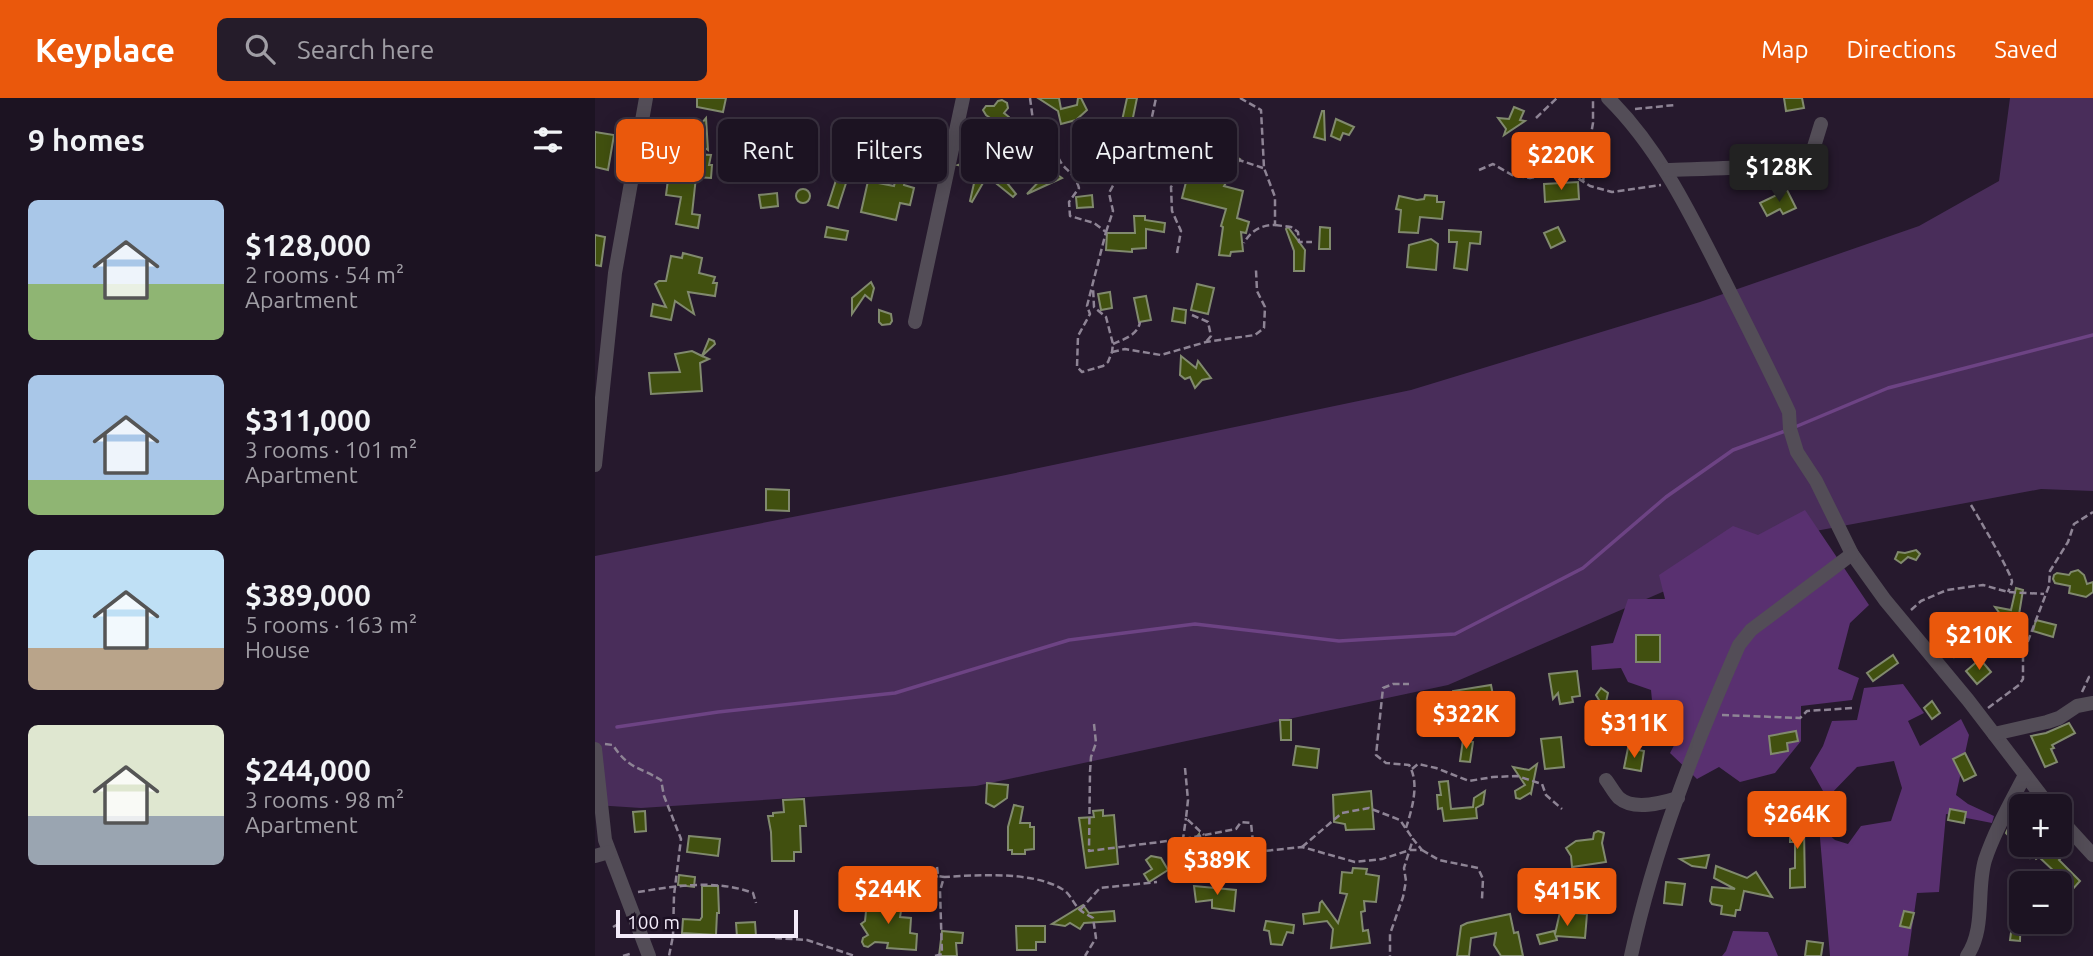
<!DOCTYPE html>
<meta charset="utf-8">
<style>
:root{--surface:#1c1322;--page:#251c2a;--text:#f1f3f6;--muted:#a09ea5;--line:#3a3240;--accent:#ea580c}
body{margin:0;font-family:Ubuntu,sans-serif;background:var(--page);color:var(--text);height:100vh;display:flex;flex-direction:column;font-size:26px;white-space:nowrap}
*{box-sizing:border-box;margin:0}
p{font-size:23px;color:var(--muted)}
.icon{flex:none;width:38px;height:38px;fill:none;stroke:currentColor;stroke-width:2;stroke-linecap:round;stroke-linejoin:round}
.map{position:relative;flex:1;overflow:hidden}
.sheet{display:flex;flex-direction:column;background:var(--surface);width:595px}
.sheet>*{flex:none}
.guide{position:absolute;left:21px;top:21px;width:665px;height:63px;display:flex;gap:14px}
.buttons{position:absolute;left:1414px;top:696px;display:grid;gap:14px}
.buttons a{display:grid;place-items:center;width:63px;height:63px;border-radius:10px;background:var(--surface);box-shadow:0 4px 18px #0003,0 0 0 2px var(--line);font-size:35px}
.scale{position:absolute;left:21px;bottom:18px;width:182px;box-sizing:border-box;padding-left:7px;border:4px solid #f3ebf9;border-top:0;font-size:19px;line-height:24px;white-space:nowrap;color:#f3ebf9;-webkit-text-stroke:5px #1c1023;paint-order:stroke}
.price{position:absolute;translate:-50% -60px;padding:0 16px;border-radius:7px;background:var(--accent);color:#fff;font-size:23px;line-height:46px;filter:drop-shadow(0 2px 4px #0008)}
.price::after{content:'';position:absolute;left:50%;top:42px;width:21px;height:16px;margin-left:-10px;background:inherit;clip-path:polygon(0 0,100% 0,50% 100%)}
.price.on{background:#222;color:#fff}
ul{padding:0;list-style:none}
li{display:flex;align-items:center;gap:21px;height:175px;padding:0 28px}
li span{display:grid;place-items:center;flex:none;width:196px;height:140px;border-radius:10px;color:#555}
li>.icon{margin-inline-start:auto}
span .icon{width:84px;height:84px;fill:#fffc;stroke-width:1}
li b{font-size:30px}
h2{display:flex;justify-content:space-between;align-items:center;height:84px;padding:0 28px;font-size:30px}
.tag{padding:0 24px;border-radius:10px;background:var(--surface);box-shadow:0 4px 18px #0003,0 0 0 2px var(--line);font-size:24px;line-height:63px}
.tag.on{background:var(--accent);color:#fff}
header{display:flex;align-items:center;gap:42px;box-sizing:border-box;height:98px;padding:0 35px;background:var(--accent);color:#fff}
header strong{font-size:33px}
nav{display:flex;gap:38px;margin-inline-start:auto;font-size:24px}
.search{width:490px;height:63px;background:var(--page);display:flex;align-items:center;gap:18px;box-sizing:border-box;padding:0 24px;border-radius:10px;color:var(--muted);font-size:26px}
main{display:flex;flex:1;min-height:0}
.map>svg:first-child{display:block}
</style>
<header>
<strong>Keyplace</strong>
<div class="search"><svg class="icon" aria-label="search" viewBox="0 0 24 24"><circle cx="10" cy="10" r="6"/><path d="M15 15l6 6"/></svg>Search here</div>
<nav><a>Map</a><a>Directions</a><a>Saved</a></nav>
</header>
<main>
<section class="sheet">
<h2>9 homes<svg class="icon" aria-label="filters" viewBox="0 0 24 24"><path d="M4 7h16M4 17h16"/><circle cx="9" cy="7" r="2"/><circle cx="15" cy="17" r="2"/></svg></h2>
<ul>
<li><span style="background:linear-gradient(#a9c7e8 60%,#8fb573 0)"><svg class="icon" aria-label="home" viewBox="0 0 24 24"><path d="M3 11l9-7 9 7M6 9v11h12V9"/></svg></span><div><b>$128,000</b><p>2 rooms · 54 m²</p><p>Apartment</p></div></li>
<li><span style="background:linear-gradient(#a9c7e8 75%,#8fb573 0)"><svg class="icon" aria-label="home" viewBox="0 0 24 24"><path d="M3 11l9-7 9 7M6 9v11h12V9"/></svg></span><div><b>$311,000</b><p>3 rooms · 101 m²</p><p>Apartment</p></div></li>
<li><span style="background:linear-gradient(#bfe0f5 70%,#b9a48a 0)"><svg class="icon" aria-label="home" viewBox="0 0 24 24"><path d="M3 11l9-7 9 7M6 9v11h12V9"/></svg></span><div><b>$389,000</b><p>5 rooms · 163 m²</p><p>House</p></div></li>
<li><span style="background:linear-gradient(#dfe7d0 65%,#9aa5b1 0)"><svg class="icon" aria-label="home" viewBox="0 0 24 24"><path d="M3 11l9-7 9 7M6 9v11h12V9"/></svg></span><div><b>$244,000</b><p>3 rooms · 98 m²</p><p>Apartment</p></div></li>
</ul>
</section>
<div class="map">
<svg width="1498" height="858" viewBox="0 0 1498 858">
<rect width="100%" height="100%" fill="#26192d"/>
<!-- green -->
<polygon fill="#492d5a" points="1415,0 1498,0 1498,393 1446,391 1199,437 853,587 381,688 46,710 0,707 0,458 401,379 816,292 1105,204 1324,128 1404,83"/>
<!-- forest -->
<g fill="#593070">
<polygon points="515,22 530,43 522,59 497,75 483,50 483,30"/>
<polygon points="1210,412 1274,507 1255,525 1243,571 1264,580 1257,602 1206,608 1206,643 1180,675 1145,684 1124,669 1102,681 1075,655 1086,634 1059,623 1056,592 1033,584 1026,570 997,572 996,548 1018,545 1033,501 1070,501 1064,477 1138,428 1163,437"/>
<polygon points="1308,586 1329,615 1313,623 1325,648 1366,621 1374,637 1361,697 1373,706 1399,718 1397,725 1351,716 1344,794 1322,795 1313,858 1235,858 1224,728 1240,742 1253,746 1266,728 1296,723 1307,690 1299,663 1262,669 1232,700 1215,670 1228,648 1237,623 1262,622 1269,590"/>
<polygon points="1138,833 1173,834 1183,858 1127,858 1131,853"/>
</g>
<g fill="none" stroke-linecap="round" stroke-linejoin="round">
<!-- stream -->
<g stroke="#6d4384" stroke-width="3.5">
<polyline points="1200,329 1293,290 1498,237"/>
<polyline points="22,629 123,614 300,595 474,542 600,526 744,543 860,536 988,470 1071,399 1138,352 1193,332"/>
</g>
</g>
<!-- building -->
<g fill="#41500f" stroke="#818a6e" stroke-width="2">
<polygon points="102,0 131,0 128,14 102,9"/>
<polygon points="443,0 464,0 466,11 482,7 483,0 486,0 492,12 481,22 466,26 463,13"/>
<polygon points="532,0 542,0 536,29 532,31 526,27"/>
<polygon points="1189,0 1207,0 1209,10 1191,13"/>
<polygon points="407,2 412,5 413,10 409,15 414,19 415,23 426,27 425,36 419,37 391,17 388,12 391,8 399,8 403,3"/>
<polygon points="919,9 929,13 925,22 930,23 909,37 911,31 903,20 914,21"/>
<polygon points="727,13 729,13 730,42 719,39"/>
<polygon points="111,20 113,52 97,41 96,38"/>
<polygon points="741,21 759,29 754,37 748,35 745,42 736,38"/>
<polygon points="391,25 398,25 401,50 411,55 410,63 399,69 421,96 418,99 392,78 377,104 375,103 382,72 363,67 380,60 382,51 392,49"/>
<polygon points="185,32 174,50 167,50 163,47 163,42 167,36"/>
<polygon points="0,34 19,37 13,72 0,69"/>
<polygon points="70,42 79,44 77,55 116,57 114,67 117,67 116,80 101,79 97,116 105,117 103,130 81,126 86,99 71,97 74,74 63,73"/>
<polygon points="638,57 645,61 629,88 648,93 642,120 654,124 651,135 646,134 648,153 636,154 635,158 624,157 628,129 626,128 631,111 587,100 595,68 626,75"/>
<polygon points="447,59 463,64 464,69 460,75 467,80 432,96 452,75 433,61"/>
<polygon points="303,73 312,74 309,87 319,90 315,107 305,105 301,122 266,114 273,83 299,88"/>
<polygon points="242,79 252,82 243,110 233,107"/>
<polygon points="983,84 984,101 950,104 949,86"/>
<circle cx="208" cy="98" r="7"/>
<polygon points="1192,92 1201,110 1188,116 1185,111 1172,118 1165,105"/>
<polygon points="182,95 183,108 166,110 164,97"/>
<polygon points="497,97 498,109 482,110 481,99"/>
<polygon points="830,97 842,98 842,104 849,104 847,121 825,119 823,135 804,134 806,112 801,111 804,98 822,102 829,101"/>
<polygon points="539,118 550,118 550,122 570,125 569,134 551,131 551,150 537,151 537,154 511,152 512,135 540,135"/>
<polygon points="232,129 253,133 251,142 230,139"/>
<polygon points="693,129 710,152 709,173 699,173 699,153 691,131"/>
<polygon points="725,129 735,130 735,151 724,151"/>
<polygon points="963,129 970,143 956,150 949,135"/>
<polygon points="854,132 886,134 885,146 875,145 872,172 859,170 862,144 854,144"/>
<polygon points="0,137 10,139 6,168 0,167"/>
<polygon points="836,141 843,146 841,172 812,169 814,147"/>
<polygon points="88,155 107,160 104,175 120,179 118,185 122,185 120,198 93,194 99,216 80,203 76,222 56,218 58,206 71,209 60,186 64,183 71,183 76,158 87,160"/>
<polygon points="276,184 279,190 276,202 270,197 257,216 257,200"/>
<polygon points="602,186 619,190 613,216 596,212"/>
<polygon points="515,194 517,210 506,212 503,196"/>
<polygon points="551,198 556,222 544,224 539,200"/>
<polygon points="579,210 591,212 590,225 577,223"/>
<polygon points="284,212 296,216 297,223 295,226 287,227 284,224"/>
<polygon points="114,241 119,243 120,246 107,258 114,261 105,265 107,293 56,296 54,275 85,274 80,256 97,253 107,258"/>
<polygon points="586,258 601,270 603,263 616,280 607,282 600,290 595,279 590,281 585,277"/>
<polygon points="171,391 194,392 194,413 171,412"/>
<polygon points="1321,452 1325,456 1321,462 1313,459 1306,465 1300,461 1303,454 1310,455"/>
<polygon points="1483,472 1489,477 1492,486 1498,484 1498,494 1491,499 1474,495 1475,488 1460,485 1458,481 1459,477 1462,475 1474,477 1476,474"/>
<polygon points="1421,490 1428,492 1422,529 1413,527 1412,539 1408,538 1397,545 1391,530 1411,524 1400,509 1416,512"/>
<polygon points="1441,522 1461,527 1458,539 1438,533"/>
<polygon points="1353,526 1373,547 1359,559 1339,538"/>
<rect x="1041" y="537" width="24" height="27"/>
<polygon points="1298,557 1303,565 1278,583 1272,575"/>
<polygon points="1385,561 1396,574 1382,586 1371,573"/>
<polygon points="982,573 985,598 977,599 978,604 965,606 963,595 958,601 954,576"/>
<polygon points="896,587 898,597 883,599 858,595 858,593"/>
<polygon points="1006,590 1013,595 1011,604 1039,603 1040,631 1028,632 1028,629 1022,629 1022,624 1019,624 1018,613 1013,617 1001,597"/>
<polygon points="1337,603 1345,615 1337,621 1329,610"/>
<polygon points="685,622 696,622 696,642 686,642"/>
<polygon points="1474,625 1480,635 1457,647 1459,650 1456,651 1462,664 1450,669 1436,638 1451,635"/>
<polygon points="1201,633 1203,643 1192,645 1193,653 1176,656 1174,638"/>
<polygon points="966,639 969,669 950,671 946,641"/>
<polygon points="868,642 878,644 875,664 865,663"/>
<polygon points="701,648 724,651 722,670 698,667"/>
<polygon points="1033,650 1049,653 1046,673 1029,670"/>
<polygon points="1370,655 1381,677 1369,683 1358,661"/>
<polygon points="942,666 936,696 935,695 925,701 921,700 920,693 930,687 918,669 934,672"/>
<polygon points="853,683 856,711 878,709 879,700 890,693 888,706 881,710 882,720 849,723 847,710 843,711 842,697 846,697 844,684"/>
<polygon points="392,685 413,687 412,700 399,709 391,705"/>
<polygon points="776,693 779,731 751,732 750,726 739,724 738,697"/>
<polygon points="209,701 211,728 205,728 206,754 199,754 199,763 177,763 176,734 173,718 178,718 178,715 189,714 188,702"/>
<polygon points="419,707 428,709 425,725 435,725 435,729 439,729 439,751 430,752 430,756 417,756 417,752 413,752 413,729"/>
<polygon points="1426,708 1426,747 1451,747 1456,754 1466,744 1474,751 1464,762 1485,783 1477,792 1474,788 1465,797 1465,786 1450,786 1461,775 1444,759 1441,761 1438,757 1435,760 1411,735 1416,724 1418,727"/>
<polygon points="1355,711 1371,714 1369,725 1353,722"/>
<polygon points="508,712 508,718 519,717 523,766 491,770 484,720 499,719 498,713"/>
<polygon points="50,713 51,733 40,734 38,714"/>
<polygon points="1206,713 1203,732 1209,732 1210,789 1195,790 1195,771 1200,770 1200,744 1195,744 1195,735 1190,734 1190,723"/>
<polygon points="1003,733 1009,735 1007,745 1011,764 977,769 976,758 971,750 981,743 998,741 999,735"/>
<polygon points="604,736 606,771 596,771 596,762 581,763 580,752 585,751 587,741 596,746"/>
<polygon points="94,738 125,741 123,758 92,754"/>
<polygon points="1114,757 1111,770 1097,768 1085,761"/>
<polygon points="556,758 566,760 573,772 554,784 549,776 557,771 551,762"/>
<polygon points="1121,768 1152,780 1161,774 1177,799 1149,793 1145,812 1141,812 1140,818 1126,816 1127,808 1117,806 1115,803 1117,789 1140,791 1119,780"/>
<polygon points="758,770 772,771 771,776 784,778 781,804 769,803 770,813 766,814 768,833 773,832 775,845 736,850 738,831 732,823 709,826 708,816 724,814 725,805 727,803 743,825 752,796 745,795 747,774 757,775"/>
<polygon points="84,777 100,779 99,789 83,787"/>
<polygon points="326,781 325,794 309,794 308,782"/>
<polygon points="1071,784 1090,786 1087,807 1069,805"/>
<polygon points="107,788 123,788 124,815 122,815 121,837 87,835 88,821 105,822 107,819"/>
<polygon points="599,788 641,792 639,813 617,810 617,802 601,804"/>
<polygon points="301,800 308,801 305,819 316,820 315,835 322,836 321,852 292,850 293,845 280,844 273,849 269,848 267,844 268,840 273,837 266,826 270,823 272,804 293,805"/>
<polygon points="1420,805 1426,805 1425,843 1415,842"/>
<polygon points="488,807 494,815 519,813 520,823 489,825 485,831 475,825 470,828 457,826"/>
<polygon points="1309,813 1319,815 1315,830 1305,828"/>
<polygon points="965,814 992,816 990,840 961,838 962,842 945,846 942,837 959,833 960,836"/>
<polygon points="915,816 919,835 923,834 928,858 906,858 899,847 901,835 876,840 874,858 862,858 866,828 872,825"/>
<polygon points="671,823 699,827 698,835 692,834 687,847 676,846 674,833 669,832"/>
<polygon points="160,824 161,838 142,839 141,825"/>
<polygon points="421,828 450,828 450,844 441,844 441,852 422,852"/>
<polygon points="347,833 368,835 367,845 361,845 362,858 344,858"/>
<polygon points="1212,843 1228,845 1226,858 1210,858"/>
</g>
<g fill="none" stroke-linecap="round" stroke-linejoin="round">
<!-- path -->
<g stroke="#8e8495" stroke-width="2.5" stroke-dasharray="7 3.5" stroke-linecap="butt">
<path d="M435,0l6,45 9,11 13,3c6,14 16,14 21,31l-10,14 1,14 24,7 12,9 -19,74 3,8 -12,22 -1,31 5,5 21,-6 5,-4 4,-10 1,-8 -7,-27 -12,-10 -1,-20"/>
<path d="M645,0l21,12 3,58 11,29v28c-13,0 -24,5 -31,18"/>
<polyline points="1040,11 1080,7"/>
<polyline points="941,20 962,0"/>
<polyline points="884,72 898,66 917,77 935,80 958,76 981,79 995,88 1017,94 1066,87"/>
<polyline points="988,83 998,25 998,0"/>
<polyline points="680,127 696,129 703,134 704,144 717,144"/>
<polyline points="511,134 518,113 514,95 521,82 559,49 555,28 561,0"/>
<polyline points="582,155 586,133 577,113 576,89 592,65 644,62 668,70"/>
<polyline points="597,217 613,224 616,238 611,244"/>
<path d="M518,246c11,-5 25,-9 27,-22"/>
<polyline points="517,254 530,251 566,257 611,244 660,237 669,230 670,209 662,193 661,172"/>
<path d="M1376,407c6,10 42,71 41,77 0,1 -4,10 -4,10"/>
<polyline points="1316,512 1326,503 1352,492 1388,487 1413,494 1449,496"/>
<polyline points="1487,594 1494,579 1498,578"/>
<polyline points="1393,610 1424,587 1428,581 1428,556 1454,488 1455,473 1473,444 1479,426 1498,414"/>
<polyline points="1127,617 1205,620 1212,613 1258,610"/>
<polyline points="499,626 501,645 496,659 495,674 494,753 588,741 591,720"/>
<path d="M10,646l8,1c15,24 27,22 48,35l3,16 17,43 -7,56 -1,41 -4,20"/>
<polyline points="590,670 593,702 591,720 609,737"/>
<polyline points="817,671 823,666 841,670 874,683 898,679 922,678 947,686 951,697 967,711"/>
<path d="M811,730c6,-19 14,-45 3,-63l-23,-2 -10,-8 7,-67 10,-4h16"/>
<polyline points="589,741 641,731 646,724 656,725 659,754"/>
<polyline points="707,749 747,715 774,710 805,722 818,741"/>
<polyline points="827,752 844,762 883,770 888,781 887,801"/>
<polyline points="640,756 707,749 760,764 787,761 815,752 827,752 818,741 809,770 811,783 808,799 795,836 795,858"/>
<polyline points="342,769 343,778 349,779"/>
<polyline points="310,793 343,778"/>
<path d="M43,794c38,-6 78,-13 115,1l3,10"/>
<polyline points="485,812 505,790 562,784"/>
<polyline points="18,829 27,824"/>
<polyline points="180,840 212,842 260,858"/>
<polyline points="28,858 38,855"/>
<path d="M340,858l7,-2 -2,-63 4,-14c34,-2 88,-6 118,12 8,4 11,14 17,20 4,4 9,6 14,9l3,20 -11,18"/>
</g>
<!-- minor -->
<g stroke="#534d57" stroke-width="14">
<path d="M1013,0c51,50 83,117 115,180 22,44 45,89 66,134l1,17 7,23 19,29 36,73 33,46 83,100 82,107"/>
<path d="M1071,72c33,-2 126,1 147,-20l8,-26"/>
<polyline points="320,224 368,0"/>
<polyline points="0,367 20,175 51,0"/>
<polyline points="1399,636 1452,624 1464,620 1482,608 1498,605"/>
<polyline points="0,651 10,742 54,858"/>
<path d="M1011,682c4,5 8,13 13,18 15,13 43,5 59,0"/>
<polyline points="1465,721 1498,757"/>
<polyline points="0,758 14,754"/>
<path d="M1036,858c23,-107 64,-211 108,-311l12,-15 101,-76"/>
<path d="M1372,858c19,-27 9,-66 18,-96 10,-30 26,-58 40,-85"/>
</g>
</g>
</svg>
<div class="buttons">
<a>+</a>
<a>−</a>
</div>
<div class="scale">100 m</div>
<b class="price" style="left:966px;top:94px">$220K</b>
<b class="price on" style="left:1184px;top:106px">$128K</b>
<b class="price" style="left:1384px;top:574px">$210K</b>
<b class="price" style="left:871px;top:653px">$322K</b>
<b class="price" style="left:1039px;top:662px">$311K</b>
<b class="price" style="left:1202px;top:753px">$264K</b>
<b class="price" style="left:622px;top:799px">$389K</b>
<b class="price" style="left:293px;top:828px">$244K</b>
<b class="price" style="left:972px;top:830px">$415K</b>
<div class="guide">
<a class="tag on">Buy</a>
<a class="tag">Rent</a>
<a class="tag">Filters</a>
<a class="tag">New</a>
<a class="tag">Apartment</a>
</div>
</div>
</main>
